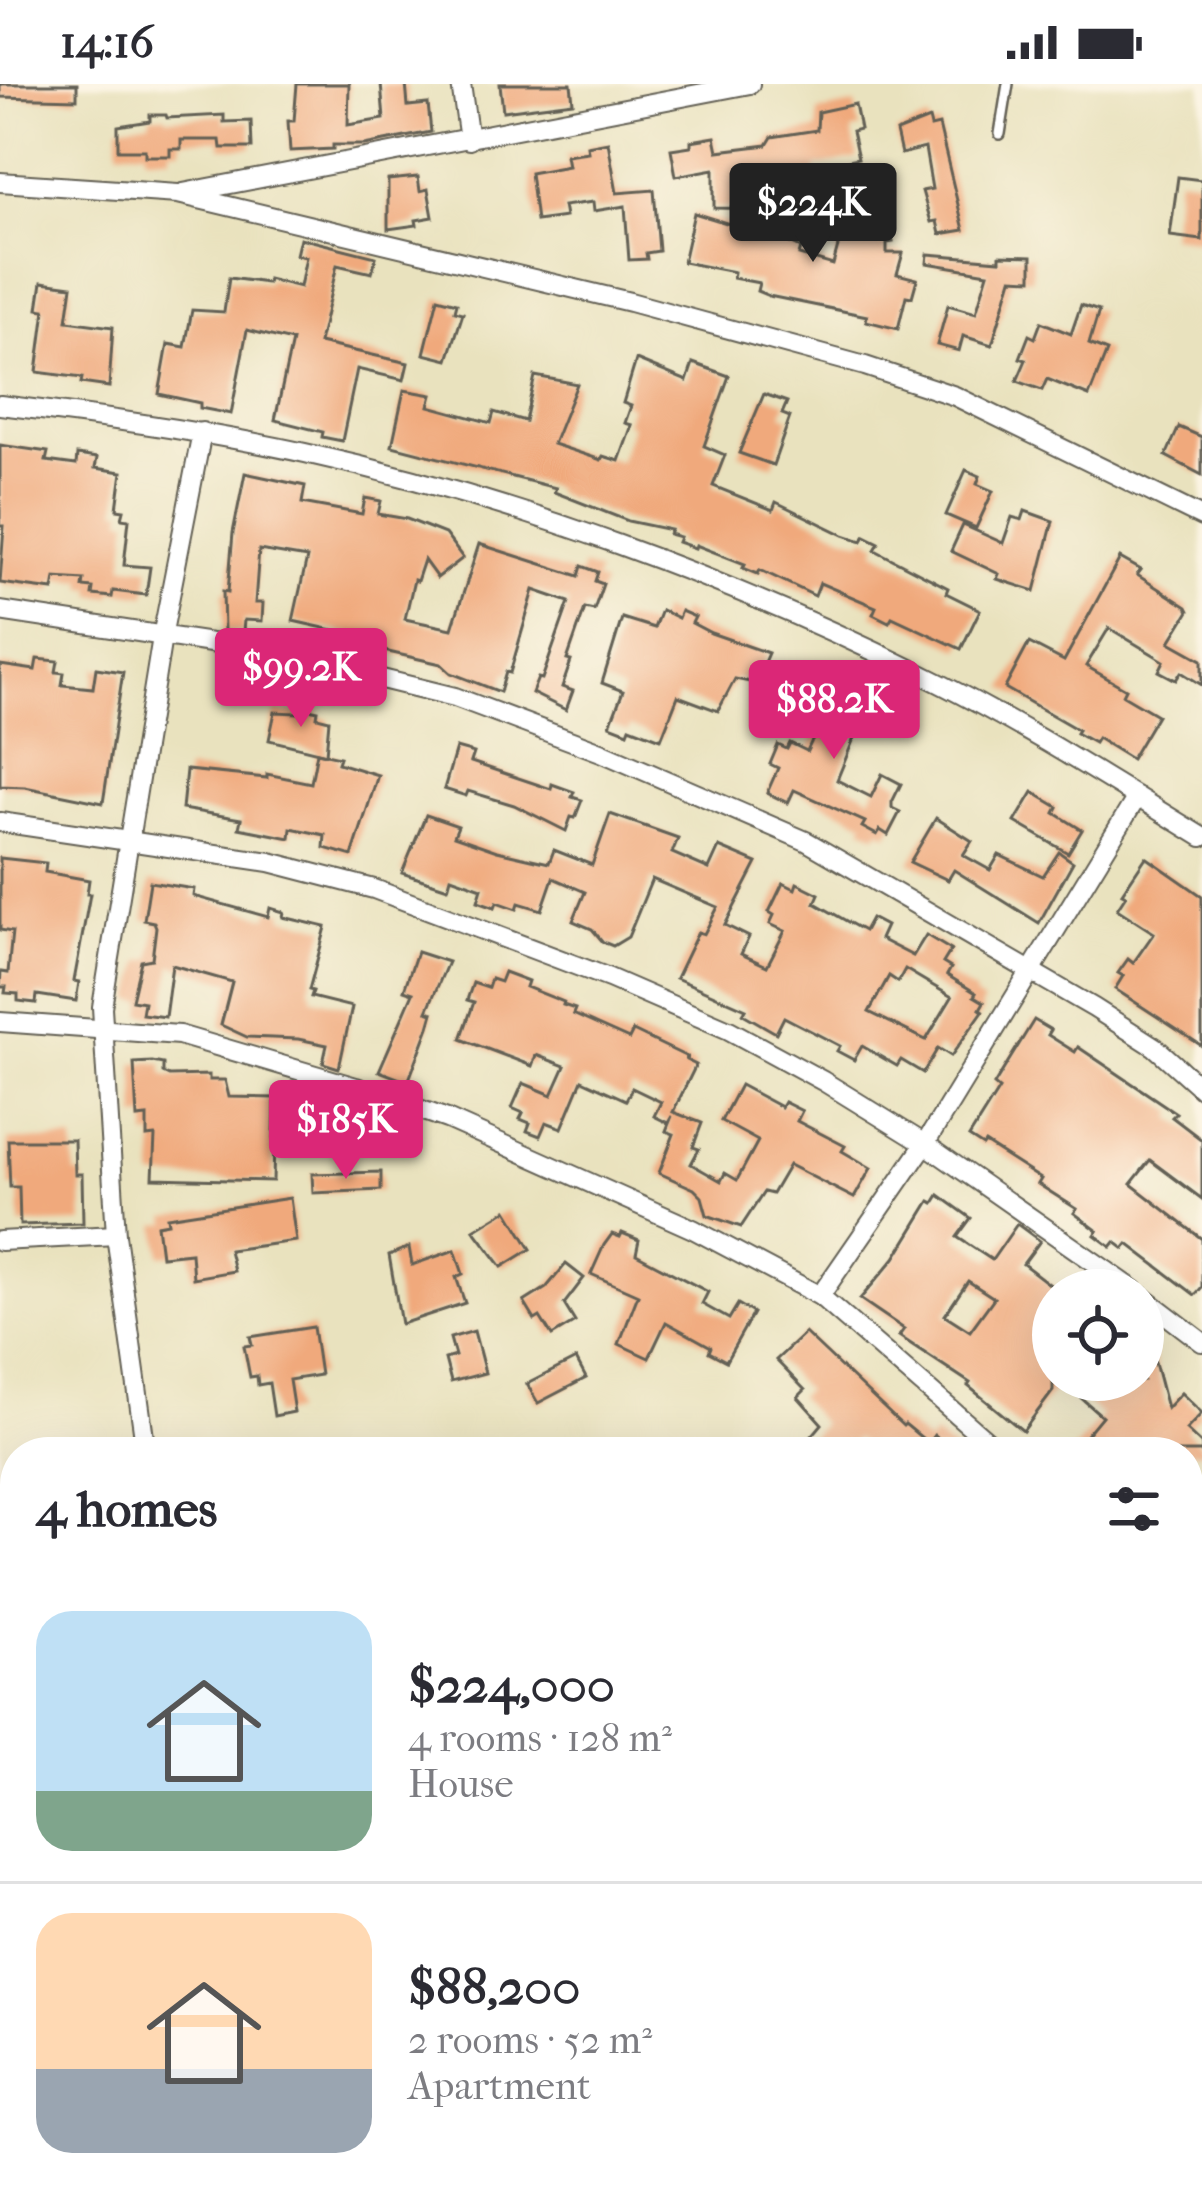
<!DOCTYPE html>
<meta charset="utf-8">
<style>
:root{--surface:#fff;--page:#f7f7f7;--text:#2b2b33;--muted:#7c7c81;--line:#e1e1e2;--accent:#db2777}
body{margin:0;font-family:"IM FELL French Canon",serif;background:var(--page);color:var(--text);height:100vh;display:flex;flex-direction:column;font-size:45px;white-space:nowrap}
*{box-sizing:border-box;margin:0}
p{font-size:39px;color:var(--muted)}
.icon{flex:none;width:66px;height:66px;fill:none;stroke:currentColor;stroke-width:2;stroke-linecap:round;stroke-linejoin:round}
.map{position:relative;flex:1;overflow:hidden}
.sheet{position:absolute;left:0px;top:1353px;width:1203px;height:771px;display:flex;flex-direction:column;background:var(--surface);border-radius:48px 48px 0 0;box-shadow:0 12px 48px #0002}
.sheet>*{flex:none}
.tools{position:absolute;left:1032px;top:1185px;display:grid;gap:24px}
.tools a{display:grid;place-items:center;width:132px;height:132px;border-radius:50%;background:var(--surface);box-shadow:0 12px 48px #0002;font-size:60px}
.price{position:absolute;translate:-50% -102px;padding:0 27px;border-radius:12px;background:var(--accent);color:#fff;font-size:39px;line-height:78px;filter:drop-shadow(0 3px 6px #0008)}
.price::after{content:'';position:absolute;left:50%;top:72px;width:36px;height:27px;margin-left:-18px;background:inherit;clip-path:polygon(0 0,100% 0,50% 100%)}
.price.current{background:#222;color:#fff}
ul{padding:0;list-style:none}
li{display:flex;align-items:center;gap:36px;height:300px;padding:0 36px}
li+li{border-top:3px solid var(--line)}
li span{display:grid;place-items:center;flex:none;width:336px;height:240px;border-radius:36px;color:#555}
li>.icon{margin-inline-start:auto}
span .icon{width:144px;height:144px;fill:#fffc;stroke-width:1}
li b{font-size:51px}
h2{display:flex;justify-content:space-between;align-items:center;height:144px;padding:0 36px;font-size:51px}
.status{display:flex;justify-content:space-between;align-items:center;height:84px;padding:0 60px;background:var(--surface);direction:ltr}
.status svg{height:33px;fill:currentColor}
.map>svg:first-child{display:block}
</style>
<div class="status"><b>14:16</b><svg viewBox="0 0 49 12"><path d="M0 12V9h3v3zM5 12V6h3v6zM10 12V3h3v9zM15 12V0h3v12zM26 1h20v11H26zM47 4h2v5h-2z"/></svg></div>
<div class="map">
<svg width="1202" height="2122" viewBox="0 0 1202 2122">
<rect width="100%" height="100%" fill="#fcf5e5"/>
<filter id="ink" filterUnits="userSpaceOnUse"><feTurbulence type="fractalNoise" baseFrequency=".00833" numOctaves="2"/><feDisplacementMap in="SourceGraphic" scale="24" xChannelSelector="R" yChannelSelector="G"/><feConvolveMatrix kernelMatrix="1 2 1 2 8 2 1 2 1" color-interpolation-filters="sRGB"/></filter>
<filter id="wash" filterUnits="userSpaceOnUse"><feTurbulence type="fractalNoise" baseFrequency=".004" numOctaves="4" result="noise"/><feDisplacementMap in="SourceGraphic" scale="48" xChannelSelector="R" yChannelSelector="G"/><feGaussianBlur stdDeviation="2.7" result="paint"/><feColorMatrix in="noise" values="0 0 0 0 0 0 0 0 0 0 0 0 0 0 0 0 0 1.4 0 .05"/><feComposite in="paint" operator="in"/></filter>
<g filter="url(#wash)">
<rect width="100%" height="100%" fill="#e9e2be"/>
<g id="blocks">
<!-- building -->
<g fill="#f0a97c" fill-rule="evenodd">
<polygon points="0,0 77,0 77,15 0,13"/>
<polygon points="297,0 349,0 348,41 384,35 381,0 406,0 408,22 428,20 431,48 364,61 333,61 333,65 290,67 288,37 294,37"/>
<polygon points="500,0 571,0 573,18 503,27"/>
<polygon points="855,20 860,45 852,47 858,74 816,83 815,115 767,115 767,125 714,124 714,85 676,92 671,65 691,62 691,57 715,53 718,67 767,61 772,53 817,46 818,28"/>
<polygon points="150,31 166,31 167,34 224,31 224,38 251,37 252,64 221,64 220,56 181,56 181,65 170,65 170,72 145,72 145,66 118,66 118,42 150,37"/>
<polygon points="929,35 931,43 939,41 964,146 940,150 937,137 931,138 922,107 932,105 925,64 901,70 896,48"/>
<polygon points="608,58 617,109 654,106 659,167 646,169 647,175 629,176 625,122 594,127 593,118 563,122 565,133 536,137 530,89 568,82 566,71 588,68 587,62"/>
<polygon points="418,93 420,107 428,105 433,133 416,136 417,141 388,145 388,96"/>
<polygon points="1178,93 1202,96 1202,156 1170,152"/>
<polygon points="880,97 893,158 887,159 887,169 903,169 897,190 917,195 912,213 906,212 898,245 866,237 867,232 769,212 757,207 759,199 733,194 734,188 683,178 694,129 785,157 801,164 799,171 833,181 843,144 871,151 860,102"/>
<polygon points="300,154 376,173 372,189 337,181 319,259 408,279 404,296 357,285 342,357 322,353 323,348 275,336 292,257 247,246 231,330 200,324 200,319 159,310 168,260 185,263 192,226 224,228 229,194 267,199 268,195 300,203 306,173 296,171"/>
<polygon points="928,170 1000,176 1000,171 1032,172 1032,195 1012,194 992,261 963,252 959,267 937,261 948,221 976,229 988,189 927,179"/>
<polygon points="42,198 72,202 67,237 113,243 109,303 81,299 82,294 37,288 45,226 38,225"/>
<polygon points="438,214 457,219 455,227 463,229 448,276 424,270"/>
<polygon points="1081,221 1099,227 1089,260 1107,267 1089,312 1047,295 1042,306 1017,297 1026,276 1020,274 1029,251 1035,254 1041,238 1071,250"/>
<polygon points="636,276 687,297 693,279 729,292 704,362 725,371 713,402 773,426 776,418 844,451 862,457 865,452 879,459 875,466 948,504 946,509 980,526 961,565 892,533 889,538 873,530 876,523 820,499 815,512 760,486 758,490 743,484 745,480 696,461 695,464 678,458 680,453 669,450 671,446 628,437 554,408 556,404 392,362 404,306 432,311 429,322 491,339 494,328 525,337 535,292 577,300 553,360 601,376 603,372 619,377 632,341 625,339 631,322 623,319"/>
<polygon points="764,310 787,318 782,330 790,333 773,381 739,369"/>
<polygon points="1179,343 1202,353 1202,391 1166,372"/>
<polygon points="0,361 48,368 46,377 76,381 77,371 97,374 95,384 122,388 117,425 124,426 122,434 129,435 124,481 150,483 146,511 113,507 112,513 92,511 93,504 83,503 84,496 55,494 53,506 0,499 4,442 0,442"/>
<polygon points="966,386 980,392 977,400 993,407 976,444 946,431"/>
<polygon points="245,389 305,402 302,419 362,430 365,414 381,417 378,430 407,435 445,450 463,474 437,494 424,476 417,497 414,496 405,535 452,545 479,460 579,492 582,482 598,488 595,497 603,500 594,526 585,524 567,576 571,577 562,603 573,607 566,626 532,609 538,594 542,595 569,518 534,506 510,589 506,588 500,608 451,589 441,580 362,562 364,553 293,537 307,474 259,466 255,519 263,519 262,537 244,536 243,548 224,547 223,507 228,508 233,449"/>
<polygon points="1025,427 1053,437 1035,507 997,495 999,490 951,467 963,441 1003,459 1012,433 1022,436"/>
<polygon points="1120,474 1141,486 1137,491 1187,523 1189,527 1170,558 1202,576 1202,601 1181,588 1176,596 1159,587 1164,577 1109,544 1086,582 1126,605 1123,611 1157,631 1131,675 1097,654 1094,659 1076,649 1078,646 1005,604 1029,559 1064,577"/>
<polygon points="661,526 678,534 681,527 695,533 692,539 711,549 768,569 755,599 735,595 718,627 678,612 661,655 630,643 628,648 610,641 623,607 602,599 622,534 654,544"/>
<polygon points="37,575 58,577 56,588 64,589 62,601 93,604 96,584 123,588 103,719 25,703 0,702 0,581 35,586"/>
<polygon points="817,594 842,607 846,599 865,608 861,616 868,620 837,696 871,713 882,690 901,700 892,718 892,724 900,728 888,751 880,746 877,751 862,743 865,738 794,706 788,719 767,709 778,684 770,680 778,661 787,665 790,659 807,667 824,631 803,621"/>
<polygon points="299,623 318,627 317,633 329,636 326,670 269,656 275,628 297,629"/>
<polygon points="456,664 474,669 471,678 551,705 552,700 574,708 572,713 582,716 575,734 571,733 566,747 514,721 468,707 466,712 444,705"/>
<polygon points="317,668 340,673 338,679 378,691 352,772 324,764 325,751 291,744 290,754 239,744 241,735 182,725 186,686 267,694 267,690 311,699"/>
<polygon points="1033,708 1058,723 1055,729 1082,746 1068,769 1015,738"/>
<path d="M610,730l68,24 -6,15 37,16 10,-22 38,16 -32,62 24,12 -8,17 26,12 18,-35 -15,-7 4,-9 -5,-3 14,-29 12,6 2,-6 22,11 -4,9 49,28 7,-13 15,8 -6,13 33,17 13,-21 25,15 -8,13 8,5 -4,7 29,18 -2,3 10,6 -4,7 3,2 -32,45 -13,-8 -15,25 -22,-13 -4,6 -35,-20 -8,14 -17,-9 3,-5 -56,-29 -8,16 -33,-19 3,-5 -70,-31 22,-46 6,2 14,-27 -66,-28 -24,58 -15,9 -10,-4 -11,-13 -19,-8 12,-29 -32,-14 -11,32 -23,-7 -2,6 -20,-7 -2,5 -17,-6 4,-13 -31,-11 -3,11 -46,-15 24,-58 32,11 -4,10 43,15 52,12 5,-13 38,15zM905,885l47,28 -26,43 -57,-28 20,-36 9,6z"/>
<polygon points="936,734 972,757 963,771 990,786 999,771 1043,792 1059,768 1073,778 1039,839 954,786 948,796 910,778"/>
<polygon points="1146,773 1202,812 1202,962 1115,905 1123,892 1118,889 1128,875 1133,879 1154,849 1117,825 1126,811 1122,809"/>
<polygon points="0,774 46,779 45,788 89,796 87,810 90,810 74,897 79,898 76,917 37,911 36,919 18,917 18,910 5,909 6,903 0,903 1,888 8,889 12,848 0,846"/>
<polygon points="150,798 194,805 193,812 268,833 270,824 284,828 283,833 326,843 309,906 313,907 311,913 352,923 339,984 323,979 327,961 298,955 247,953 221,941 232,898 172,881 165,933 142,930 144,918 132,916 141,877 152,875 156,843 154,838 144,836"/>
<polygon points="417,868 448,878 427,927 433,929 429,943 408,998 379,987 413,909 404,906"/>
<polygon points="504,888 528,897 526,903 564,918 563,921 575,925 573,930 629,955 633,947 687,973 686,976 696,981 673,1028 702,1039 693,1063 699,1065 691,1080 721,1097 725,1089 737,1096 758,1057 721,1037 740,1001 781,1023 784,1018 802,1027 797,1037 845,1062 842,1067 871,1084 854,1114 789,1081 772,1110 764,1108 741,1143 707,1131 702,1113 694,1105 659,1089 674,1050 666,1047 672,1032 668,1039 654,1032 661,1018 632,1004 626,1016 582,996 562,1044 546,1038 540,1052 527,1047 530,1039 520,1035 523,1029 512,1024 523,999 552,1011 565,982 536,971 532,982 461,955 474,918 467,916 473,899 488,904 491,895 500,898"/>
<polygon points="1034,936 1051,946 1048,951 1075,968 1078,963 1176,1029 1172,1033 1202,1056 1202,1115 1150,1076 1131,1100 1202,1155 1202,1203 1195,1211 1128,1160 1124,1165 1115,1158 1111,1163 1095,1151 1098,1147 1074,1129 1077,1125 1038,1100 1041,1095 985,1059 983,1062 969,1053 999,1005 994,1001"/>
<polygon points="152,978 163,980 163,989 169,992 209,991 209,996 225,996 229,1013 275,1014 273,1097 153,1094 155,1052 147,1053 147,1033 137,1034 134,979"/>
<polygon points="8,1056 74,1056 75,1090 82,1090 83,1139 20,1141 19,1103 10,1103"/>
<polygon points="381,1088 381,1106 313,1109 312,1090"/>
<path d="M939,1111l32,23 -14,19 35,23 25,-36 23,17 -17,23 30,23v104l-30,40 -55,-45 2,-3 -71,-47 5,-7 -44,-30 35,-41 35,-57 4,2zM968,1197l26,17 -24,33 -25,-16z"/>
<polygon points="290,1114 296,1157 229,1166 234,1187 193,1194 191,1169 161,1172 157,1141 168,1139 167,1133"/>
<polygon points="507,1126 531,1165 502,1183 474,1146"/>
<polygon points="622,1149 639,1156 636,1170 708,1208 702,1220 729,1235 738,1220 753,1229 726,1277 709,1268 711,1263 666,1238 649,1274 619,1260 638,1211 591,1190 604,1161 612,1150 620,1153"/>
<polygon points="409,1163 412,1181 455,1166 463,1190 456,1193 465,1219 401,1240 389,1171"/>
<polygon points="566,1180 584,1194 564,1220 575,1238 552,1252 540,1233 535,1236 524,1218 546,1204"/>
<polygon points="313,1243 320,1291 289,1296 294,1328 274,1332 269,1299 258,1301 257,1292 250,1293 244,1262 252,1261 250,1253"/>
<polygon points="474,1247 485,1289 451,1298 445,1275 455,1272 450,1254"/>
<polygon points="805,1249 903,1342 905,1340 928,1359 934,1351 957,1368 873,1368 856,1354 850,1361 845,1357 836,1368 828,1368 811,1353 822,1340 798,1313 805,1306 776,1276"/>
<polygon points="1148,1252 1167,1324 1181,1309 1202,1329 1186,1346 1202,1361 1202,1368 1072,1368 1102,1332 1073,1307 1081,1296 1090,1296 1097,1302 1102,1296 1143,1296 1143,1253"/>
<polygon points="576,1275 586,1294 538,1319 527,1300"/>
<polygon points="15,1561 15,1662 0,1671 0,1569"/>
<polygon points="15,1756 15,1836 0,1812 0,1764"/>
<polygon points="15,1901 15,1994 0,1968 0,1910"/>
</g>
</g>
</g>
<g filter="url(#ink)">
<use href="#blocks" fill-opacity="0" stroke="#646155" stroke-width="3"/>
<g fill="none" stroke-linecap="round" stroke-linejoin="round">
<!-- service casing -->
<g stroke="#646155" stroke-width="14">
<polyline id="service" points="1000,50 1008,0"/>
</g>
<!-- minor casing -->
<g stroke="#646155" stroke-width="22">
<g id="minor">
<polyline points="461,0 469,56"/>
<polyline points="0,98 178,110 630,218 865,282 955,312 1202,433"/>
<polyline points="183,109 750,0"/>
<path d="M0,321c102,12 204,26 305,48 209,46 422,125 614,220 98,48 190,107 283,164"/>
<polyline points="0,527 244,564 341,585 455,613 601,668 806,757 1094,924 1155,963 1202,1005"/>
<polyline points="0,738 270,778 374,805 609,894 729,946 823,997 925,1060 1134,1206"/>
<polyline points="0,938 179,951 356,1003 447,1035 693,1145 820,1212 1000,1368"/>
<polyline points="0,1157 116,1151"/>
<polyline points="820,1212 925,1060 1137,713"/>
<polyline points="1143,1213 1202,1258"/>
<polyline points="146,1368 116,1151 102,923 162,553 202,348"/>
<polyline points="0,1465 15,1461"/>
<polyline points="1188,1494 1202,1480"/>
<polyline points="1188,1518 1202,1539"/>
<polyline points="1188,1611 1202,1592"/>
<polyline points="0,1715 15,1706"/>
<polyline points="1188,1800 1202,1815"/>
<polyline points="0,2042 15,2069"/>
<polyline points="37,2109 44,2122"/>
<polyline points="278,2109 286,2122"/>
<polyline points="531,2109 538,2122"/>
</g>
</g>
<!-- path -->
<g stroke="#646155" stroke-width="3" stroke-dasharray="3 9" stroke-linecap="butt">
<polyline points="1188,1977 1200,1970"/>
<polyline points="1188,2016 1202,2016"/>
<polyline points="984,2109 995,2122"/>
<polyline points="1127,2109 1128,2122"/>
<polyline points="1200,2122 1195,2095 1202,2080"/>
</g>
<!-- service -->
<use href="#service" stroke="#fff" stroke-width="9"/>
<!-- minor -->
<use href="#minor" stroke="#fff" stroke-width="18"/>
</g>
</g>
</svg>
<div class="tools">
<a><svg class="icon" aria-label="locate" viewBox="0 0 24 24"><circle cx="12" cy="12" r="6"/><path d="M12 2v4M12 18v4M2 12h4M18 12h4"/></svg></a>
</div>
<b class="price current" style="left:813px;top:181px">$224K</b>
<b class="price" style="left:301px;top:646px">$99.2K</b>
<b class="price" style="left:834px;top:678px">$88.2K</b>
<b class="price" style="left:346px;top:1098px">$185K</b>
<section class="sheet">
<h2>4 homes<svg class="icon" aria-label="filters" viewBox="0 0 24 24"><path d="M4 7h16M4 17h16"/><circle cx="9" cy="7" r="2"/><circle cx="15" cy="17" r="2"/></svg></h2>
<ul>
<li><span style="background:linear-gradient(#bfe0f5 75%,#7fa58c 0)"><svg class="icon" aria-label="home" viewBox="0 0 24 24"><path d="M3 11l9-7 9 7M6 9v11h12V9"/></svg></span><div><b>$224,000</b><p>4 rooms · 128 m²</p><p>House</p></div></li>
<li><span style="background:linear-gradient(#ffd9b3 65%,#9aa5b1 0)"><svg class="icon" aria-label="home" viewBox="0 0 24 24"><path d="M3 11l9-7 9 7M6 9v11h12V9"/></svg></span><div><b>$88,200</b><p>2 rooms · 52 m²</p><p>Apartment</p></div></li>
</ul>
</section>
</div>
